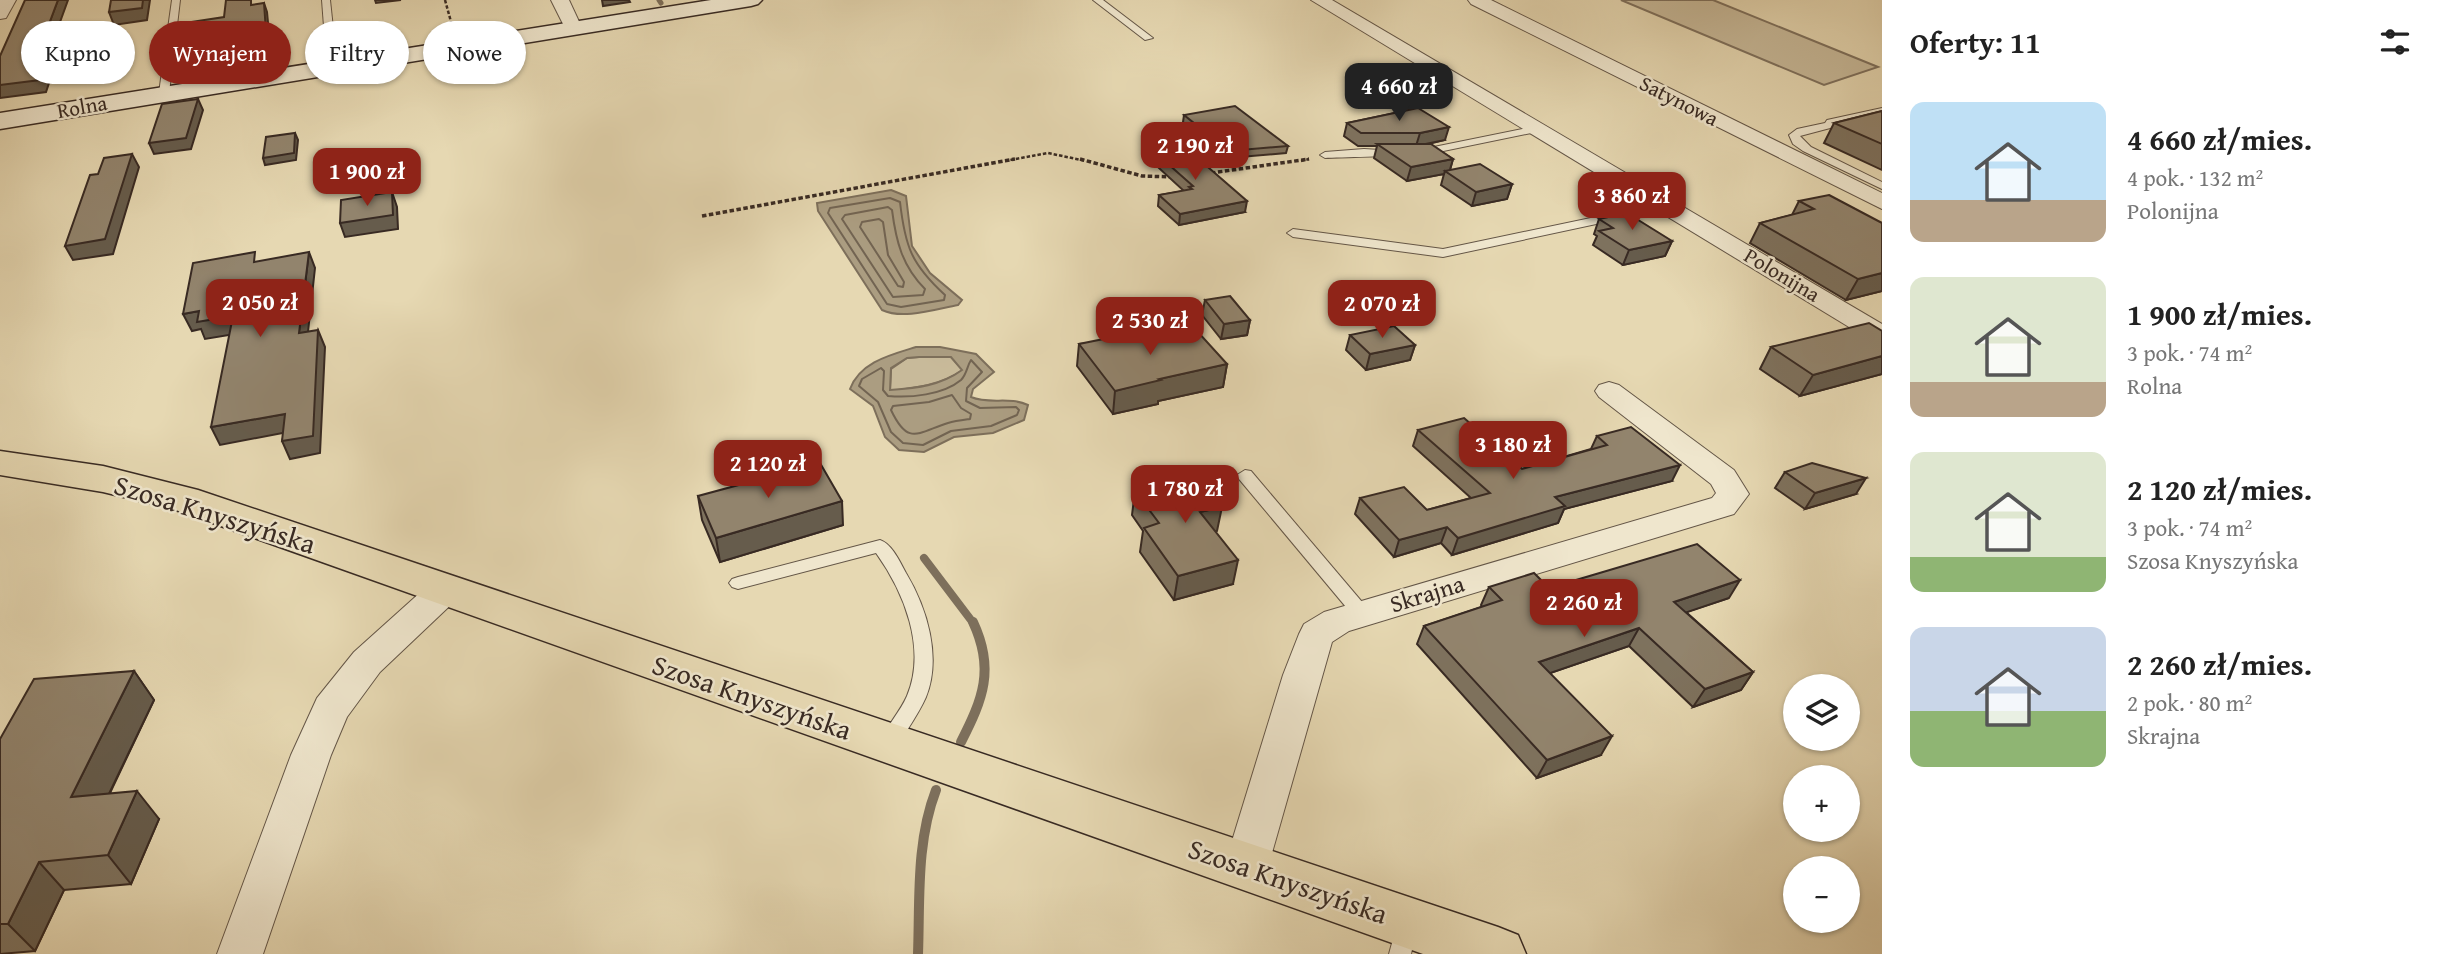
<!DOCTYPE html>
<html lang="pl">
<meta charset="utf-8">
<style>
:root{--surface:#fff;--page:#f2f2f2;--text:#222;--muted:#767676;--accent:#8f2418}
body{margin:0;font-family:"Gentium Book Plus",serif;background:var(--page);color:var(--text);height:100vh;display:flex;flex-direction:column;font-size:26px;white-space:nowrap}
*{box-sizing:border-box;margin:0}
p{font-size:23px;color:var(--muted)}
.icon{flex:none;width:38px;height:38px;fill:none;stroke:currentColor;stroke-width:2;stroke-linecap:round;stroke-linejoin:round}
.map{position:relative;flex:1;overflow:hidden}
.sheet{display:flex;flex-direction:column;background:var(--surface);width:560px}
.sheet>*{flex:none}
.banner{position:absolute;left:21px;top:21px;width:665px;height:63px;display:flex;gap:14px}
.buttons{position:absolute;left:1783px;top:674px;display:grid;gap:14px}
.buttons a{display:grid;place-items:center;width:77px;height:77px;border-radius:50%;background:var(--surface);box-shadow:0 2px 5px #0004;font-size:35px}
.price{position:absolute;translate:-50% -60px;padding:0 16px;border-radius:14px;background:var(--accent);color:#fff;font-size:23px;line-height:46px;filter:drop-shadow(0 2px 4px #0008)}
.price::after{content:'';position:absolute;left:50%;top:42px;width:21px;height:16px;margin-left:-10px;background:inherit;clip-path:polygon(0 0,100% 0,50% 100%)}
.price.current{background:#222;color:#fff}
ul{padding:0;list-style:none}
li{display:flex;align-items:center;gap:21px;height:175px;padding:0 28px}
li span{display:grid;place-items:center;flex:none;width:196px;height:140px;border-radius:14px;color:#555}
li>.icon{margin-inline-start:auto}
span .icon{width:84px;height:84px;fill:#fffc;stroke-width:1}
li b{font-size:30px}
h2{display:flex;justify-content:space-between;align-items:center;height:84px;padding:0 28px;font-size:30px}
.chip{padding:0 24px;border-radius:32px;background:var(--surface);box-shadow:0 2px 5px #0004;font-size:24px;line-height:63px}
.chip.current{background:var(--accent);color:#fff}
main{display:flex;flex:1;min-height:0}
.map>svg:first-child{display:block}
</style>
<main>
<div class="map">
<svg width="1882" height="954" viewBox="0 0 1882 954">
<rect width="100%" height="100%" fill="#e6d8b2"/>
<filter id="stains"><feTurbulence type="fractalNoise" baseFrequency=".00286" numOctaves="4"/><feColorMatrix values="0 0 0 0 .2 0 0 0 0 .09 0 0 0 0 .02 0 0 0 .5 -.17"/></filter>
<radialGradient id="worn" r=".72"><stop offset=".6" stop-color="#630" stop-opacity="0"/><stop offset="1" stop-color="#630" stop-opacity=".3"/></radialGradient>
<!-- green -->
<g fill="#c8ba9a" stroke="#80725e" stroke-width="2">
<polygon points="1621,0 1713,0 1878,67 1824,85"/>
<path d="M919,357h32l12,13c-23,15 -46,18 -73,21l1,-22 16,-11z"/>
</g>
<!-- water -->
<g fill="#ab9d81" stroke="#7d6f5b" stroke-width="2" fill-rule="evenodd">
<path d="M891,190l15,6 6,50 18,27 32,27 -4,5c-22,4 -55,15 -76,5l-64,-99 -1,-8z"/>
<path d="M916,347h24l36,7 18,18 -21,17 -2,8c19,8 38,-1 57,8l-4,15 -31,13 -39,4 -30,15 -25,-2 -14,-13 -12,-31 -23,-17c10,-27 40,-34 66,-42zM919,357h32l11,13c-22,16 -45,18 -72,20l1,-22 16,-10z"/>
</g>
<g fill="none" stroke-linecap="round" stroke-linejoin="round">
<!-- shore -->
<g stroke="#726452" stroke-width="2">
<path d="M890,198l10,4c5,44 11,62 45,93l-1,5 -43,7 -14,-3 -59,-91 2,-5z"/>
<path d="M888,207l4,3c4,31 10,56 33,79l-2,6 -30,2 -51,-78 3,-4z"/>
<polygon points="879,219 883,222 888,255 904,282 903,287 898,286 860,227 862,222"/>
<path d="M971,360l11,12 -15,16 -1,13 14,7 36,-1 3,3 -2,5 -26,11 -40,5 -28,14 -20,-2 -12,-11 -13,-30 -19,-16 3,-7 19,-11 3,3 -1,19 5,6c22,2 55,-1 73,-16 6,-6 6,-14 10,-20z"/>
<path d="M952,395l9,13 10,6 -1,5c-7,1 -15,2 -22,4 -31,10 -40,23 -57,-13l2,-4 36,-4z"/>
</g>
<!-- stream-far2 -->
<polyline stroke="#7d6f5b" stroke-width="5" points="659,0 661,3"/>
<!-- stream-far1 -->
<polyline stroke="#7d6f5b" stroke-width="8" points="924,558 974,624"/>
<!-- stream -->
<g stroke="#7d6f5b" stroke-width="10">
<path d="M961,742c22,-43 34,-73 12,-120"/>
<path d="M918,954c2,-55 -2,-112 18,-164"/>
</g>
<!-- lane casing -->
<g stroke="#645647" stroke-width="2">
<g id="lane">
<polygon points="172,0 180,0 169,93 164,96 159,93"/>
<polygon points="322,0 330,0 337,66 332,69 327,66"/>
<polygon points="1093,0 1103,0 1153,38 1145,40"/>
<polygon points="1882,108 1882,114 1836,124 1834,127 1800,136 1811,147 1882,182 1882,189 1803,151 1793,144 1789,135 1797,129 1825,123 1827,120"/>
<polygon points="1537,126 1542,129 1541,131 1419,156 1414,153 1419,150"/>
<path d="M1364,149l33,2 5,3c-4,3 -64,3 -77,4l-5,-3 5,-3z"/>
<polygon points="1667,202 1673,206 1671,208 1443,257 1293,237 1287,233 1293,229 1443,249"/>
<polygon points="1245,470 1251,471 1368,609 1371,614 1368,619 1356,619 1239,479 1237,475"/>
<path d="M880,540c12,4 20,22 26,33 21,35 36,84 20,124 -8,18 -20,34 -30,51l-7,2 -7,-2 -3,-6c8,-16 21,-30 28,-46 20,-48 -3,-104 -31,-143l-138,36 -6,-2 -3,-4 3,-4 6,-2z"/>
<polygon points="1406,918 1414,921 1417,928 1411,954 1389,954 1398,921"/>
</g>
</g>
<!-- street casing -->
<g stroke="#645647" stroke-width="2">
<g id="street">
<polygon points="0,0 16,0 6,18 0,19"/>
<polygon points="551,0 569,0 582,28 579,32 567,32"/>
<polygon points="1311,0 1332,0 1882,324 1882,343 1872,341"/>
<polygon points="1468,0 1491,0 1882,193 1882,209 1471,4"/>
<polygon points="1609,382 1619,385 1734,470 1749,494 1734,514 1349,631 1332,642 1268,867 1261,881 1246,886 1231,881 1224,867 1283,675 1299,634 1304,624 1324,612 1712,498 1716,493 1711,484 1599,397 1595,391 1599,385"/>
<polygon points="445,577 457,581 462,590 457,599 380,672 347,717 331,755 263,954 217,954 291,755 317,698 354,652 433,581"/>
</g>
</g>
<!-- secondary casing -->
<g stroke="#382a23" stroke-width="3">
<polygon id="secondary" points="711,0 762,0 758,4 751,6 0,129 0,113"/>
</g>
<!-- primary casing -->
<g stroke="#382a23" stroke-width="3">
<polygon id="primary" points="0,451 103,466 198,490 1498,927 1518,935 1526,954 1423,954 173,509 103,492 0,475"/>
</g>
<!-- path-far1 -->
<g stroke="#382a23" stroke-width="2.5" stroke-dasharray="3.5 2" stroke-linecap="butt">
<polyline points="445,0 453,29"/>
<polyline points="1005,161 1048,153 1086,161"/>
<polyline points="1301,161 1309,159"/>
</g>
<!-- path -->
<g stroke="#382a23" stroke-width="3.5" stroke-dasharray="4.5 2.5" stroke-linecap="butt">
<polyline points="1080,159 1142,176 1174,177"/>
<polyline points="1211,173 1309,159"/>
<polyline points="702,216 1015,159"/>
</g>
<!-- lane -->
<use href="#lane" fill="#efe6cd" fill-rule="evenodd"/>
<!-- street -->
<use href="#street" fill="#efe6cd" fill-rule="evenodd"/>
<!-- secondary -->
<use href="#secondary" fill="#efe6cd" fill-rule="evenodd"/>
<!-- primary -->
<use href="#primary" fill="#e6d8b2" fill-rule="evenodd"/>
</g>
<!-- wall -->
<g fill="#7e725e" stroke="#382a23" stroke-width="2">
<polygon points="1418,108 1445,140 1428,144 1453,159 1450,170 1512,184 1507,199 1472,206 1441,185 1444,174 1407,181 1374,158 1377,146 1358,146 1344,136 1347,123"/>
<polygon points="1882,111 1882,170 1824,143 1834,123"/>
<polygon points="1184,115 1288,146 1286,153 1228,158 1183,122"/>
<polygon points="1150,148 1245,212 1179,225 1158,206 1159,195 1184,191 1148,158"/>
<polygon points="1799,201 1882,223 1882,291 1846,300 1750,243 1760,223 1792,215"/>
<polygon points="1599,219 1672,241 1665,256 1623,265 1593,245 1597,236 1594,234"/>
<polygon points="1205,300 1250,320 1247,335 1221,339 1202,315"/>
<polygon points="1882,331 1882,374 1800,396 1760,369 1771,347"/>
<polygon points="1350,335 1415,345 1410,360 1366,370 1346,350"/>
<polygon points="1172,337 1227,364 1223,387 1158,401 1158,404 1113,414 1077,366 1079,344"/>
<polygon points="1418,430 1522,469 1591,449 1597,436 1672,481 1564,509 1558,523 1452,555 1441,543 1394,557 1355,514 1360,498 1427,510 1471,498 1413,446"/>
<polygon points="1785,472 1856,494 1805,509 1775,488"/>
<polygon points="1135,491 1217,531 1215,531 1233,584 1174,600 1140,552 1143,531 1132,515"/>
<polygon points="698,496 843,525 720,562 702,520"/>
<polygon points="1489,587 1549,588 1729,598 1686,612 1753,672 1741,690 1693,707 1629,646 1550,673 1601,755 1537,778 1417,644 1424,626 1482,607 1481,605"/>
<polygon points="134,671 154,700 110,793 159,819 131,884 64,890 35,951 0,954 0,739"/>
</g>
<!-- shaded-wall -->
<g fill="#665c4c" stroke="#382a23" stroke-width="2">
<polygon points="58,0 68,0 52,44 46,32"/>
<polygon points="143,0 150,0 147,20 114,25 109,12"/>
<polygon points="375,0 401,0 376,3"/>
<polygon points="602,0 629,0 630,2 603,6"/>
<polygon points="264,3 267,12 271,55 185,68 181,59"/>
<polygon points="104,25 109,36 103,70 51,77 46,92 0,98 0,85 46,65"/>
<polygon points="198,99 203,110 191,149 154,154 149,143"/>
<polygon points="1449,127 1445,140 1416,146 1420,133"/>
<polygon points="295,133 298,140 296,160 265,165 263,158"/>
<polygon points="132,154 139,167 113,254 73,260 65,246"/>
<polygon points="1453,159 1449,173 1445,171 1444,174 1407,181 1411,167"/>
<polygon points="1512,184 1507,199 1472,206 1476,192"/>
<polygon points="392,192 397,207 398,229 345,237 340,223"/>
<polygon points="1247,201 1245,212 1179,225 1180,214"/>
<polygon points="1672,241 1665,256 1623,265 1629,250"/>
<polygon points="309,252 315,268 306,350 299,333"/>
<polygon points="1882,273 1882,291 1846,300 1858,279"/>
<polygon points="199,311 233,316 241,333 205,339 201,329 192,331 183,314"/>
<polygon points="1250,320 1247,335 1221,339 1224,324"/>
<polygon points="318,330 325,347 320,453 290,459 282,441"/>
<polygon points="1415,345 1410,360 1366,370 1370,354"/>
<polygon points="1882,356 1882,374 1800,396 1813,375"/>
<polygon points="1227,364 1223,387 1158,401 1158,404 1113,414 1115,391 1159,379"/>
<polygon points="285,414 293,431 220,445 211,427"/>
<polygon points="1680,465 1672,481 1564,509 1558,523 1452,555 1458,538 1555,497"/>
<polygon points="1866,478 1856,494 1805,509 1815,493"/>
<polygon points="842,501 843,525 720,562 716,538"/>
<polygon points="1222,507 1217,531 1196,536 1200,512"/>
<polygon points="1447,527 1441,543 1394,557 1399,540"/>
<polygon points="1238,560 1233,584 1174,600 1178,576"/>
<polygon points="1740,580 1729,598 1664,620 1674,602"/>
<polygon points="1639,628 1629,646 1530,680 1539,662"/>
<polygon points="134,671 154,700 94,825 71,797"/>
<polygon points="1753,672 1741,690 1693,707 1705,689"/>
<polygon points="1612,736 1601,755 1537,778 1547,760"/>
<polygon points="137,791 159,819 131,884 108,855"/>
<polygon points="39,862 64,890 35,951 8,924"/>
</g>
<!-- building -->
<g fill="#92846d" stroke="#382a23" stroke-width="2">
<polygon points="25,0 58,0 46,32 104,25 97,58 46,65 40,80 0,85 0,56"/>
<polygon points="111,0 143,0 142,8 109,12"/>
<polygon points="226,0 251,0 251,5 264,3 267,46 181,59 184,23 224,17"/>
<polygon points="198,99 186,138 149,143 162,104"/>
<polygon points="1235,106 1288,146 1229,151 1184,115"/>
<polygon points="1418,108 1449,127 1420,133 1361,133 1347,123"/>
<polygon points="1882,111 1882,144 1834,123"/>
<polygon points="295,133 294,153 263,158 266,137"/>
<polygon points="1179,142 1247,201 1180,214 1159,195 1192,189 1189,187 1193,186 1150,148"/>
<polygon points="1377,144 1431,144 1453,159 1411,167"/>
<polygon points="132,154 105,239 65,246 90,175 98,174 104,158"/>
<polygon points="1480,164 1512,184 1476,192 1445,171"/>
<polygon points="392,192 393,215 340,223 341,200"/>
<polygon points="1829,195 1882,223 1882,273 1858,279 1760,223 1814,209 1799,201"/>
<polygon points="1627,213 1672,241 1629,250 1599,231 1613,228 1599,219"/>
<polygon points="255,252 254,262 309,252 299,333 318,330 313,436 282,441 285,414 211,427 233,316 197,322 199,311 183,314 193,263"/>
<polygon points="1230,296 1250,320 1224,324 1205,300"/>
<polygon points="1869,323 1882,331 1882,356 1813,375 1771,347"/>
<polygon points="1394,326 1415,345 1370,354 1350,335"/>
<polygon points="1163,327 1172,337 1198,332 1227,364 1159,379 1161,380 1115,391 1079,344"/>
<polygon points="1464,418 1522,469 1607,445 1597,436 1631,427 1680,465 1555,497 1565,506 1458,538 1447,527 1399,540 1360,498 1404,487 1427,510 1490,493 1418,430"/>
<polygon points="820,463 842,501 716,538 698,496"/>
<polygon points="1812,463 1866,478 1815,493 1785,472"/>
<polygon points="1197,475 1222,507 1200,512 1238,560 1178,576 1144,528 1159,523 1135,491"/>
<polygon points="1697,544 1740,580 1674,602 1753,672 1705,689 1639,628 1539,662 1612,736 1547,760 1424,626 1502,600 1489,587 1534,573 1549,588"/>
<polygon points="134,671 71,797 137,791 108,855 39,862 8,924 0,924 0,739 34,679"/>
</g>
<g text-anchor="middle" stroke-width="5" stroke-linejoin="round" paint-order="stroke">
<!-- far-street labels -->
<g font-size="21" fill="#382a23" stroke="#efe6cd">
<text transform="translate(1679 101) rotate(27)" y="7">Satynowa</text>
<text transform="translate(82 107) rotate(-10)" y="7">Rolna</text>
<text transform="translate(1782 275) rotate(31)" y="7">Polonijna</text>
</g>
<!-- street labels -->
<g font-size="24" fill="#382a23" stroke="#efe6cd">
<text transform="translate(1427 594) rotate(-17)" y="8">Skrajna</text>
</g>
<!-- near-street labels -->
<g font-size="28" fill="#382a23" stroke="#efe6cd">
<text transform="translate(215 514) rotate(17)" y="10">Szosa Knyszyńska</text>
<text transform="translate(752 697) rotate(19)" y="10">Szosa Knyszyńska</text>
<text transform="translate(1288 881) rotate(19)" y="10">Szosa Knyszyńska</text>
</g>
</g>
<rect width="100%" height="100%" filter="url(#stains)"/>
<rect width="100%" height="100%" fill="url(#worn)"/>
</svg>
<div class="buttons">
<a><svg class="icon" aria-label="layers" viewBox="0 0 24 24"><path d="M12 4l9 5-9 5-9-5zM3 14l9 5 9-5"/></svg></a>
<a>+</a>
<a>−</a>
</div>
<b class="price current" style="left:1399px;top:123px">4 660 zł</b>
<b class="price" style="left:1195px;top:182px">2 190 zł</b>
<b class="price" style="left:367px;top:208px">1 900 zł</b>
<b class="price" style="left:1632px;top:232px">3 860 zł</b>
<b class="price" style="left:260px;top:339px">2 050 zł</b>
<b class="price" style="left:1382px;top:340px">2 070 zł</b>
<b class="price" style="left:1150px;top:357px">2 530 zł</b>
<b class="price" style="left:1513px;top:481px">3 180 zł</b>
<b class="price" style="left:768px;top:500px">2 120 zł</b>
<b class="price" style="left:1185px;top:525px">1 780 zł</b>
<b class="price" style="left:1584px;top:639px">2 260 zł</b>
<div class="banner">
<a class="chip">Kupno</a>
<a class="chip current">Wynajem</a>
<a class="chip">Filtry</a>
<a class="chip">Nowe</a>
</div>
</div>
<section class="sheet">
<h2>Oferty: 11<svg class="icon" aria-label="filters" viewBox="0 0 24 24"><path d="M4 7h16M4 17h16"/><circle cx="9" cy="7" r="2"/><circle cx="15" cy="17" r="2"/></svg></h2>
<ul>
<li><span style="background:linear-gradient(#bfe0f5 70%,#b9a48a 0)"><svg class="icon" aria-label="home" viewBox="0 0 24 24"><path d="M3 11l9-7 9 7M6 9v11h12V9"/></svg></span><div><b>4 660 zł/mies.</b><p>4 pok. · 132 m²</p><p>Polonijna</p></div></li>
<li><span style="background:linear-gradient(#dfe7d0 75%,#b9a48a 0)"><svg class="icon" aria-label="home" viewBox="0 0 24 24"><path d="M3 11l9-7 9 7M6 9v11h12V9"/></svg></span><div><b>1 900 zł/mies.</b><p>3 pok. · 74 m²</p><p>Rolna</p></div></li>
<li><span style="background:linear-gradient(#dfe7d0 75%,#8fb573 0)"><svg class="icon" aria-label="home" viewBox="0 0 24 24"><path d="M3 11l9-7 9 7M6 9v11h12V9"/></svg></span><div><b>2 120 zł/mies.</b><p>3 pok. · 74 m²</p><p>Szosa Knyszyńska</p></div></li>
<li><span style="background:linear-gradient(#c9d6e8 60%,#8fb573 0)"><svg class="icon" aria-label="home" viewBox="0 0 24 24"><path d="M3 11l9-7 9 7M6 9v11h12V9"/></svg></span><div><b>2 260 zł/mies.</b><p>2 pok. · 80 m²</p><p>Skrajna</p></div></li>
</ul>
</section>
</main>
